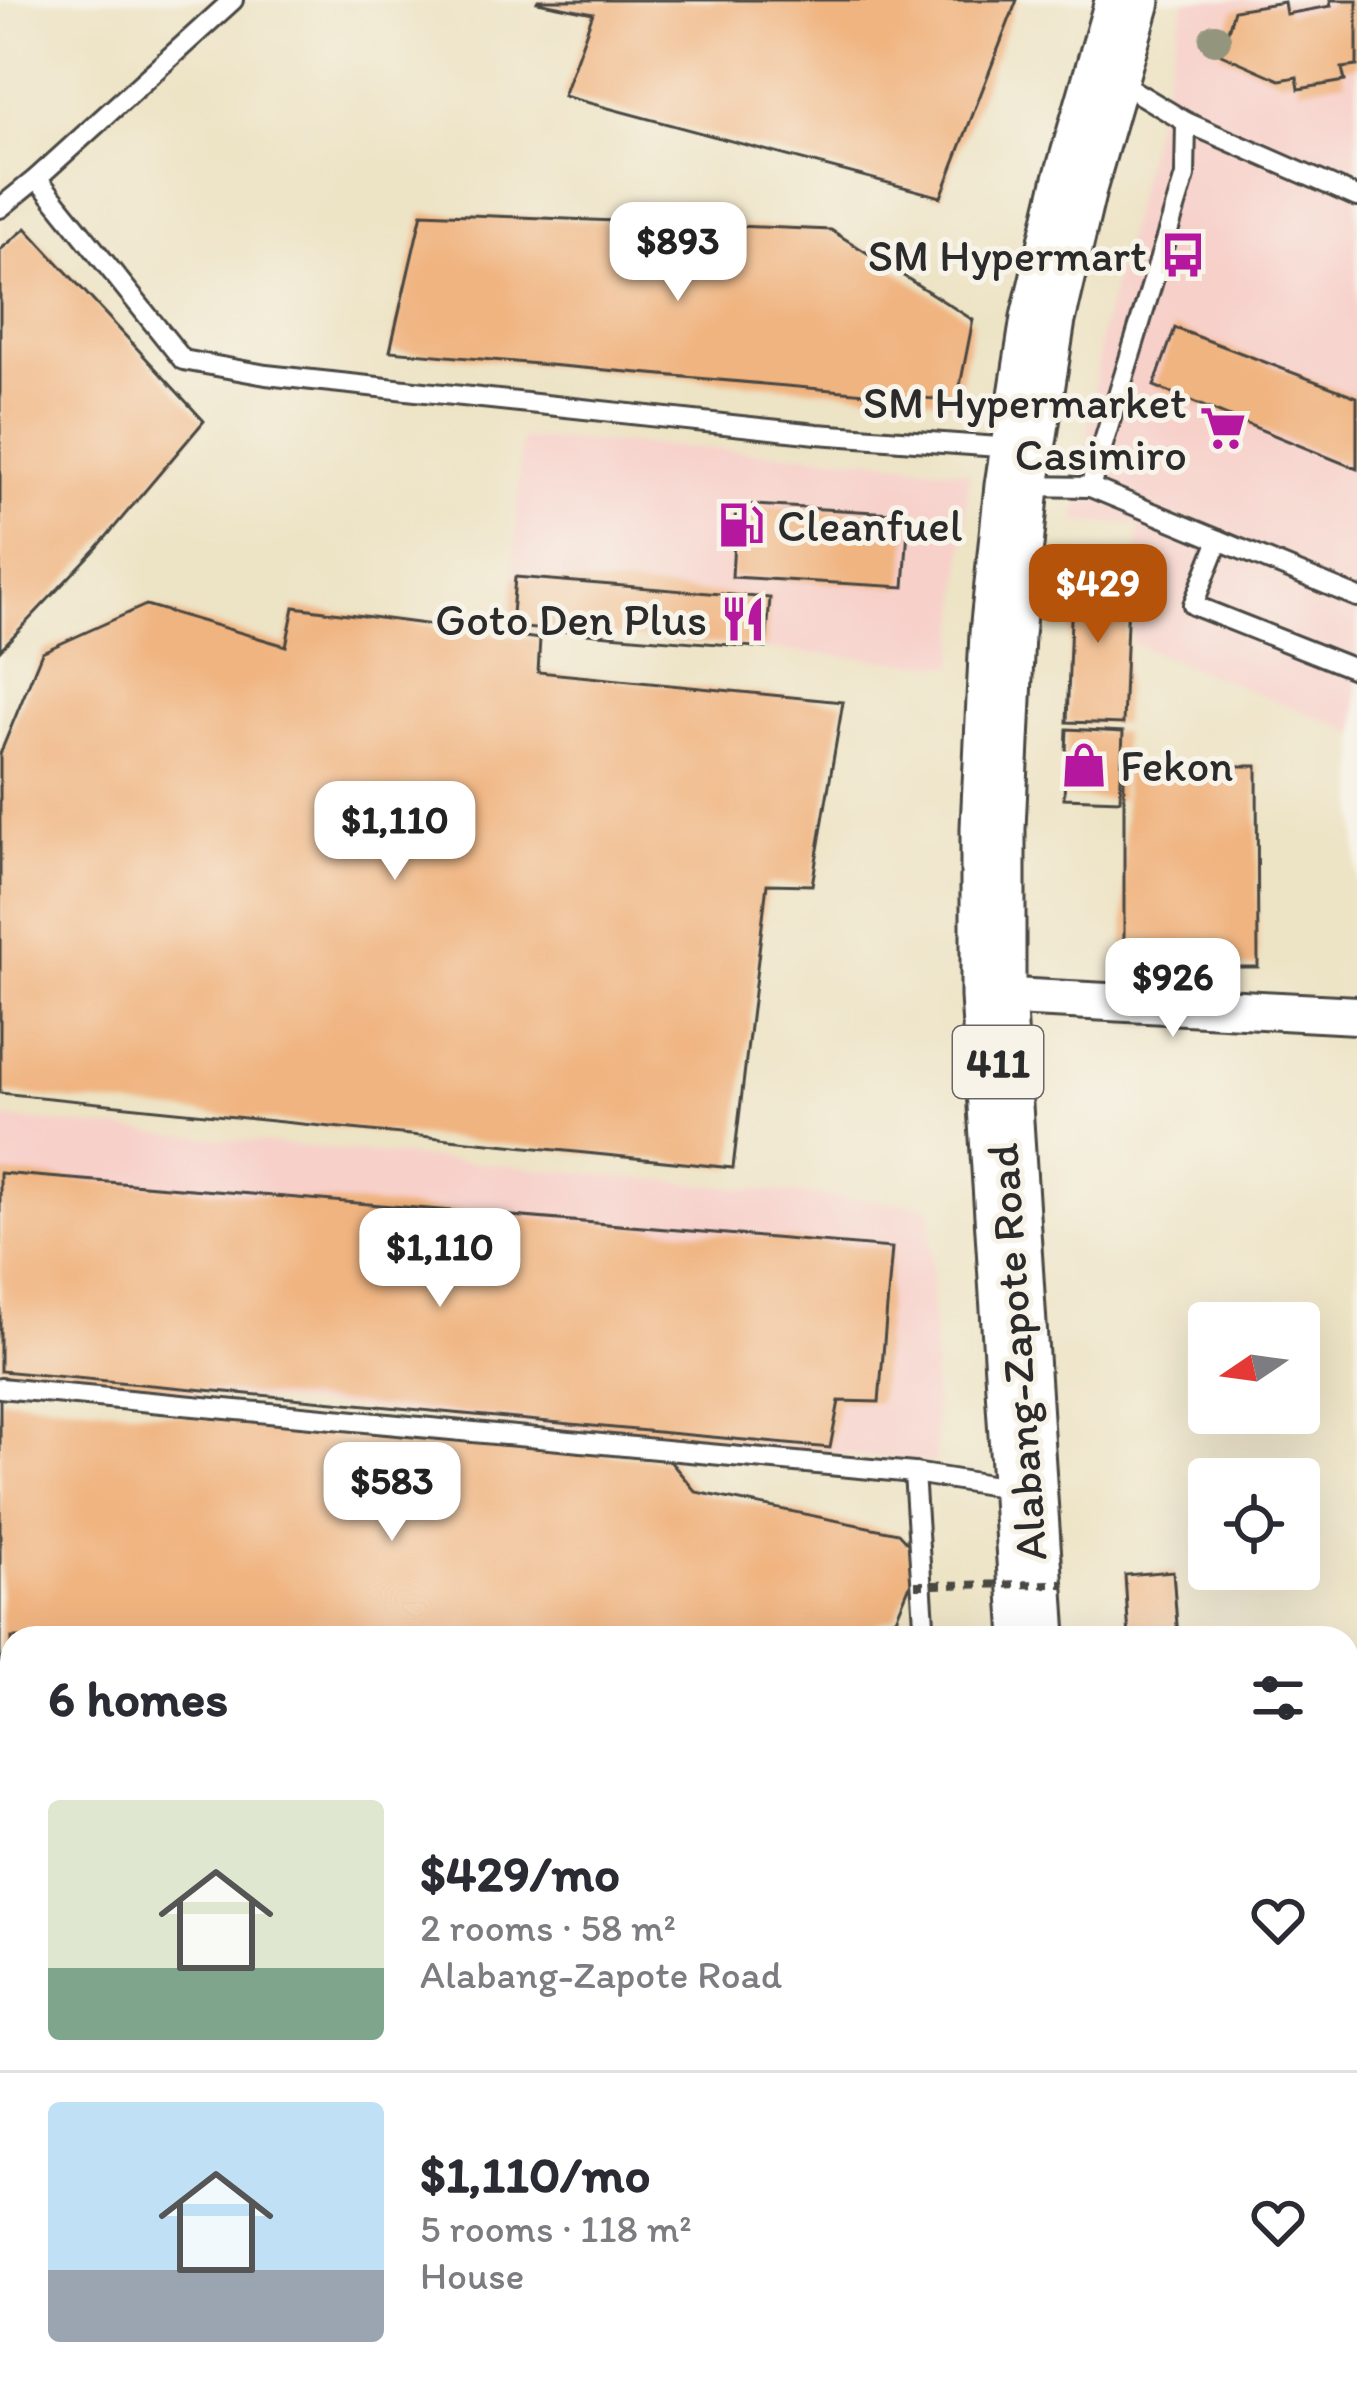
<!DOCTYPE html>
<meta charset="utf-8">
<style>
:root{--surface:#fff;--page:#f7f7f7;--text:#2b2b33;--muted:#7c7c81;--line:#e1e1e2;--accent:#b45309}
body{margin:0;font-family:Itim,sans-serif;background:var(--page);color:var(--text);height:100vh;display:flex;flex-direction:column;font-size:45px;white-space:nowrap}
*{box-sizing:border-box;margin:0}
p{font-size:39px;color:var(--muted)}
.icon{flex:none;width:66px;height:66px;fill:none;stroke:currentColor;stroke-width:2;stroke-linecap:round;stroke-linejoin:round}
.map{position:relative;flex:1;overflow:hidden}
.side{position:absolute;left:0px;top:1626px;width:1359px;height:771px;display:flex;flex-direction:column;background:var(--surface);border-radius:36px 36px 0 0;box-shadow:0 12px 48px #0002}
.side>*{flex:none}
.needle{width:78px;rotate:257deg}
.tools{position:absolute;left:1188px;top:1302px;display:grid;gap:24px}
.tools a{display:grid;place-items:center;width:132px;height:132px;border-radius:12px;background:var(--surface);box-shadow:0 12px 48px #0002;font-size:60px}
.price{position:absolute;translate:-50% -102px;padding:0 27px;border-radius:24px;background:#fff;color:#222;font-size:39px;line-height:78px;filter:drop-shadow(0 3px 6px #0008)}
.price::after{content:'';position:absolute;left:50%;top:72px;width:36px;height:27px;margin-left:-18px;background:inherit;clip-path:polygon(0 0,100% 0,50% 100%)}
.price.active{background:var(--accent);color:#fff}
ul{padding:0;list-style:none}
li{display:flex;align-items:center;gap:36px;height:300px;padding:0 48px}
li+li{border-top:3px solid var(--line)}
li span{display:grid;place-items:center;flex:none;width:336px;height:240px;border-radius:12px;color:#555}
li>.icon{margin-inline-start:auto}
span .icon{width:144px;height:144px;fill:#fffc;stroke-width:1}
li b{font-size:51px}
h2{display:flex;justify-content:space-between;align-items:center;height:144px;padding:0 48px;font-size:51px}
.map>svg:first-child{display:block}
</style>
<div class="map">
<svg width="1357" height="2395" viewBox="0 0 1357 2395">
<rect width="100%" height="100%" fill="#f7f3e8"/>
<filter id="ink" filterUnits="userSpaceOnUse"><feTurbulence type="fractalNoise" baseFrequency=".00833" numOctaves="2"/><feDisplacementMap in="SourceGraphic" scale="24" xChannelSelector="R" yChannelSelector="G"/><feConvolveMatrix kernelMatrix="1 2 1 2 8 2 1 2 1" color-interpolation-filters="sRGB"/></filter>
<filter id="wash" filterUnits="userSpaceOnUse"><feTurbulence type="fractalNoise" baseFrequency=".004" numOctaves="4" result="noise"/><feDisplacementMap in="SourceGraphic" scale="48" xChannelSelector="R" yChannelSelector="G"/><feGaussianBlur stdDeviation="2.7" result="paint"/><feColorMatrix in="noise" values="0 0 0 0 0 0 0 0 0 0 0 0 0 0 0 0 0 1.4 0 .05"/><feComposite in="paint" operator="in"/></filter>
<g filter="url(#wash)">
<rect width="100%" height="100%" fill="#ede3c5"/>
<!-- built -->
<g fill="#f7d0ca">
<polygon points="1185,0 1357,0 1357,733 1131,643 1139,524 1076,522 1101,334"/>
<polygon points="521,438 865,458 969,472 955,666 511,627"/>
<polygon points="0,1118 930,1206 936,1463 0,1375"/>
<polygon points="1347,1843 1357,1843 1357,2395 1121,2395 1121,2385 1347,2385"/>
</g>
<!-- green -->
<polygon fill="#a4d280" stroke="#687e56" stroke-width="3" points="12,2045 12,2385 1023,2385 1023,2395 0,2395 0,2046"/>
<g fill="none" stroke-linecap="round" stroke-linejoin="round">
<!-- river -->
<g stroke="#4fb5ce" stroke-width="78">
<polyline points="1347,1790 1357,1790"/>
<polyline points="0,1972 12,1971"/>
</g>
</g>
<g id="blocks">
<!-- building -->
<g fill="#f0b480">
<polygon points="538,0 1017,0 941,197 563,96 593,13 537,2"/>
<polygon points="1330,0 1357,0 1357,66 1342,68 1345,81 1299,89 1297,77 1280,80 1221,54 1234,10 1284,2 1286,14 1331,6"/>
<polygon points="422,213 831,230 973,320 957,401 390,351"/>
<polygon points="26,228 204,421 96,549 0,650 0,250"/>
<polygon points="1175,328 1357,397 1357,469 1154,386"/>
<polygon points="736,504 909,514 904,587 732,577"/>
<polygon points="1073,568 1129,570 1123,724 1067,722"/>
<polygon points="515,577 770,598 766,648 511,627"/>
<polygon points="146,605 286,646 294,607 540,639 538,672 843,702 812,885 767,884 733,1168 0,1093 0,754 42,652"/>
<polygon points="1067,729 1123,732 1120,800 1064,798"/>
<polygon points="1124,766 1257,766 1258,967 1124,967"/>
<polygon points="0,1173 892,1248 879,1402 839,1401 830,1448 0,1371"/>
<polygon points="0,1398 669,1460 696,1492 898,1533 909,1545 915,1585 909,1587 896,1618 860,1630 865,1638 12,1638 12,1902 0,1895"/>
<polygon points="1173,1571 1178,1638 1129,1638 1125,1575"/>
</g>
</g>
</g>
<g filter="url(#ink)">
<use href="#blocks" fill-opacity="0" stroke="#484742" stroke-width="3"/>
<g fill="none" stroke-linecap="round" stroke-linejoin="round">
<!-- service casing -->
<g stroke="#484742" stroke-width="24">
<g id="service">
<polyline points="1114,79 1186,122 1357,197"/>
<polyline points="37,178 183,360 266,375 817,434 1013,448"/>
<polyline points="0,208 37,178 233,0"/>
<polyline points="1024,486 1090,487 1357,597"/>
<polyline points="1090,487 1185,176 1186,122"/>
<polyline points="1219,540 1193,605 1357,670"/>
<polyline points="0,1388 914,1473 1015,1489"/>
<polyline points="914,1473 925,1638"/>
</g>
</g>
<!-- minor casing -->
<g stroke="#484742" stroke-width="42">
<g id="minor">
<polyline points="993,996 1357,1015"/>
<polyline points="1347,2001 1357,1998"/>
<polyline points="0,2014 12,2013"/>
</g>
</g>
<!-- trunk casing -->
<g stroke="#484742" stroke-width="69">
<g id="trunk">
<polyline points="1034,1638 993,996 993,828 1002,634 1017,486 1043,319 1075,184 1128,0"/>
<polyline points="1069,2395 1070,2385"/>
</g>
</g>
<!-- service -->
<use href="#service" stroke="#fff" stroke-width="18"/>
<!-- minor -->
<use href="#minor" stroke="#fff" stroke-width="36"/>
<!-- trunk -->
<use href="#trunk" stroke="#fff" stroke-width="63"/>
<!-- path-bridge -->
<polyline stroke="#484742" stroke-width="8" stroke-dasharray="9 9" stroke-linecap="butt" points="915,1585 1063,1584"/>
</g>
<!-- trees -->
<circle fill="#93957c" cx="1215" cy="39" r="16"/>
</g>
<!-- icons -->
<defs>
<g id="bus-bare" transform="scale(3.6)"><path d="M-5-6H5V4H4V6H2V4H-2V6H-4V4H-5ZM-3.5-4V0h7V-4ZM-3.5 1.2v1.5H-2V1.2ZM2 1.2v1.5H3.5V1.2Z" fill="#b5179e" stroke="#f7f3e8" stroke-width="2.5" paint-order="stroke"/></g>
<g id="supermarket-bare" transform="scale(3.6)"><path d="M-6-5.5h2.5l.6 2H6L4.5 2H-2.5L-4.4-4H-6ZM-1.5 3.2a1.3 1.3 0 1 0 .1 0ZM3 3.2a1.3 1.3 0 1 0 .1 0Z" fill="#b5179e" stroke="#f7f3e8" stroke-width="2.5" paint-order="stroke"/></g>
<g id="fuel-bare" transform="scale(3.6)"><path d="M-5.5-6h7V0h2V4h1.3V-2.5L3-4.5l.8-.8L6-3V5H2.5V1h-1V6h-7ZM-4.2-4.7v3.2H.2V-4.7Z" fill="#b5179e" stroke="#f7f3e8" stroke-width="2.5" paint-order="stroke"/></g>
<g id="restaurant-bare" transform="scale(3.6)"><path d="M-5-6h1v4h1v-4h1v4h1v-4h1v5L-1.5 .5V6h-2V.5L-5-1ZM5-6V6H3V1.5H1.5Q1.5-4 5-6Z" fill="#b5179e" stroke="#f7f3e8" stroke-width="2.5" paint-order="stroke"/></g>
<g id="shop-bare" transform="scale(3.6)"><path d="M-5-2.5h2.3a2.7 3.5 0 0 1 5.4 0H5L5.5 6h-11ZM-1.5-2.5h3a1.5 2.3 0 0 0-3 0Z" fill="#b5179e" stroke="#f7f3e8" stroke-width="2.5" paint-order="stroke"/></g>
</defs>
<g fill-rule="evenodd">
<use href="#bus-bare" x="1183" y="255"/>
<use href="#supermarket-bare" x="1223" y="428"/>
<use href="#fuel-bare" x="741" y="525"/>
<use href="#restaurant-bare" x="743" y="619"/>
<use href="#shop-bare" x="1084" y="765"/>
</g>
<g text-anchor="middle" stroke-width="10" stroke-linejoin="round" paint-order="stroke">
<!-- shield labels -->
<rect fill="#f7f3e8" stroke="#686764" stroke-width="3" x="953" y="1026" width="90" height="72" rx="9"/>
<g font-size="42" font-weight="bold" fill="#2b2b2b">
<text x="998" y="1077">411</text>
</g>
<!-- poi labels -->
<g font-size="45" fill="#2b2b2b" stroke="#f7f3e8" text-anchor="end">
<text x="1147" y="271">SM Hypermart</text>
<text x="1187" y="418">SM Hypermarket<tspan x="1187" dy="52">Casimiro</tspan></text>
<text x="777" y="541" text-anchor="start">Cleanfuel</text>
<text x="707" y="635">Goto Den Plus</text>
<text x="1120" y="781" text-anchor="start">Fekon</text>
</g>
<!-- street labels -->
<g font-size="45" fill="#2b2b2b" stroke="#f7f3e8">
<text transform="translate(1016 1352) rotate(-94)" y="16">Alabang-Zapote Road</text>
</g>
</g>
</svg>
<div class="tools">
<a><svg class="needle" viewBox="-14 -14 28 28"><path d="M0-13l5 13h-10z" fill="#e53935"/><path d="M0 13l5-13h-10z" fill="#7c7c81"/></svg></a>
<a><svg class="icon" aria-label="locate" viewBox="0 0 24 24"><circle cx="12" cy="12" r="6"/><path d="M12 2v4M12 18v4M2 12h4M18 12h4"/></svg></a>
</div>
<b class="price" style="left:678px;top:304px">$893</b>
<b class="price active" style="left:1098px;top:646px">$429</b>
<b class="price" style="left:395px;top:883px">$1,110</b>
<b class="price" style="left:1173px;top:1040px">$926</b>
<b class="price" style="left:440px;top:1310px">$1,110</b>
<b class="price" style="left:392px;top:1544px">$583</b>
<section class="side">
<h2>6 homes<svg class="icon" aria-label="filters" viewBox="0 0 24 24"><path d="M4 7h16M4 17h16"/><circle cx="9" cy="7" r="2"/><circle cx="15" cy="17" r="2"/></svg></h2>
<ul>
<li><span style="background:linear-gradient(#dfe7d0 70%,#7fa58c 0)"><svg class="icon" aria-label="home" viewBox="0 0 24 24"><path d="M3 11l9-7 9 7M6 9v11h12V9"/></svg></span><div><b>$429/mo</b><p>2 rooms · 58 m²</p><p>Alabang-Zapote Road</p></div><svg class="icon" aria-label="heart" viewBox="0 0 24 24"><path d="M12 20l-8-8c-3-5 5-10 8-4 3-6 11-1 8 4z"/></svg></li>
<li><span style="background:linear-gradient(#bfe0f5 70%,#9aa5b1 0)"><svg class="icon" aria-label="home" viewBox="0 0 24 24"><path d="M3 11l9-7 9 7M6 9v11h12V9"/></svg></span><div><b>$1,110/mo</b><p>5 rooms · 118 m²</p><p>House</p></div><svg class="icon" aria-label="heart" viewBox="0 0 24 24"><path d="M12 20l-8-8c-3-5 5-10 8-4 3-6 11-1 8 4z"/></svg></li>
</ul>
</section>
</div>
